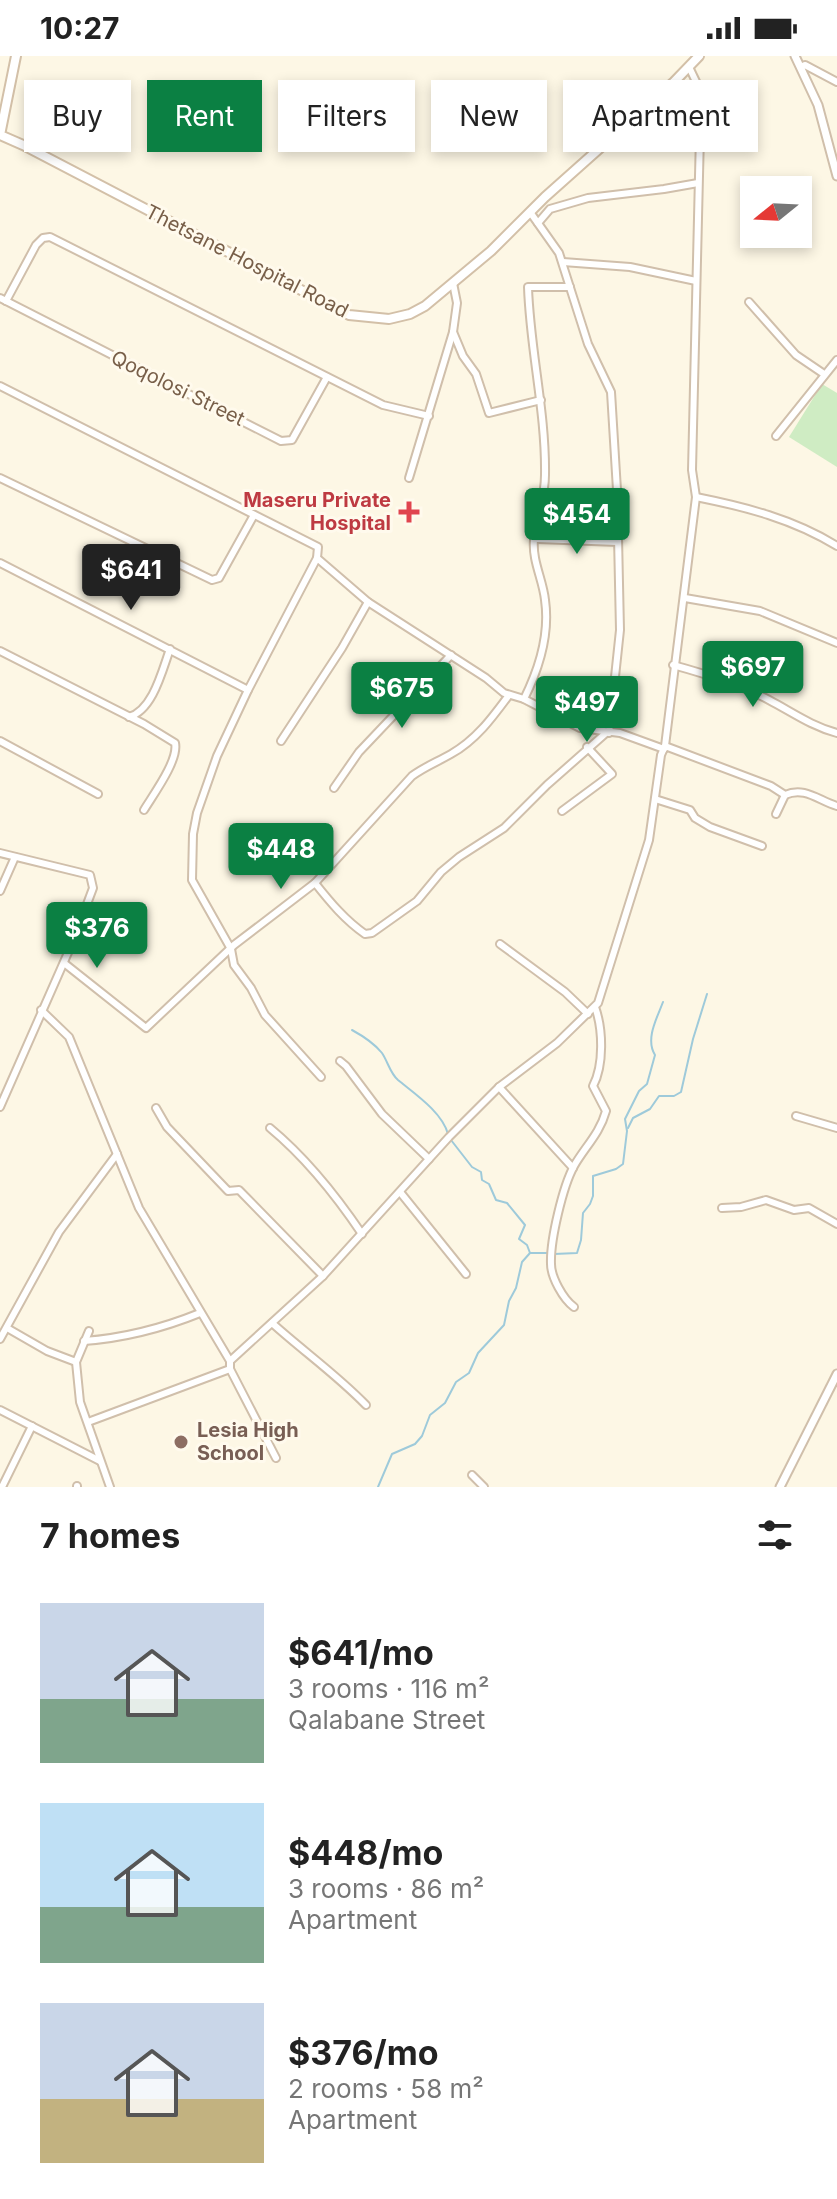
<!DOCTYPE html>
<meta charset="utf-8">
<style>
:root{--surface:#fff;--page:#f6f6f6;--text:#222;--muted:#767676;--accent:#0b8043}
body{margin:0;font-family:Inter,sans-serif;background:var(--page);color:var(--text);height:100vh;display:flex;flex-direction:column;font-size:30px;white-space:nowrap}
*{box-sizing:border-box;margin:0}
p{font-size:26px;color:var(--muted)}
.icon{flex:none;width:44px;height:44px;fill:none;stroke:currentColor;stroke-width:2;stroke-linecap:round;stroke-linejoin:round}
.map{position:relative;height:1431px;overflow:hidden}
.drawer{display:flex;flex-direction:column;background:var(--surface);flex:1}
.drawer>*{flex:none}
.top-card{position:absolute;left:24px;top:24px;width:790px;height:72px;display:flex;gap:16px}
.needle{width:52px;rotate:252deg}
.controls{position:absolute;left:740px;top:120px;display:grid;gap:16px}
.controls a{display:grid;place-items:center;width:72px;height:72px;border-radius:0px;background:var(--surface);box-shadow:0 4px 12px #0003;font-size:40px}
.price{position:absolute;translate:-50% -68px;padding:0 18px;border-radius:8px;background:var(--accent);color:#fff;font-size:26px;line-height:52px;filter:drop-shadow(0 2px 4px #0008)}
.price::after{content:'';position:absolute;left:50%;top:48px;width:24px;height:18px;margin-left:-12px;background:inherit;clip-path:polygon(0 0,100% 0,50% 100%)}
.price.selected{background:#222;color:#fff}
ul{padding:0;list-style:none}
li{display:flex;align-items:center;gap:24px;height:200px;padding:0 40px}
li span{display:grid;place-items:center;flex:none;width:224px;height:160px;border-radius:0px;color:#555}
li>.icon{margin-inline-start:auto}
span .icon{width:96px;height:96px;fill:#fffc;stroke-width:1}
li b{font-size:34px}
h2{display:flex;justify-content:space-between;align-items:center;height:96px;padding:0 40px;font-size:34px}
.tag{padding:0 28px;border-radius:0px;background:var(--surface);box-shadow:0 4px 12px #0003;font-size:28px;line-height:72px}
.tag.selected{background:var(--accent);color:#fff}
.status{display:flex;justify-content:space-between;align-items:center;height:56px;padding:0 40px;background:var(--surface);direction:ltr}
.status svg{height:22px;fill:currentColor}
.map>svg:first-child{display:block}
</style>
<div class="status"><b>10:27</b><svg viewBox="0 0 49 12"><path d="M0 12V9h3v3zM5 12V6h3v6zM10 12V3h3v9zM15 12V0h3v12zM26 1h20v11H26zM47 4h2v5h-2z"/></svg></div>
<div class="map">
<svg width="837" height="1431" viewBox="0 0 837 1431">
<rect width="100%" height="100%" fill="#fdf7e5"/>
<!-- green -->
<polygon fill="#cfecc3" points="822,328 837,337 837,411 789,381"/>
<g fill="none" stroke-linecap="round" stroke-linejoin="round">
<!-- stream -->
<g stroke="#9ecada" stroke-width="2">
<path d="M352,974c11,6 22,13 30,23 6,9 8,20 16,27 17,14 44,32 50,54"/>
<polyline points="628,1072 633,1062 650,1053 659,1040 674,1040 681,1036 693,983 707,938"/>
<polyline points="530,1197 547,1197"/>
<path d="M554,1198l23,-1 4,-13 2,-27 7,-9 3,-8v-20l23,-7 7,-5 4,-33 -2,-12 14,-28 8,-7 8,-29c-10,-16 2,-37 8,-53"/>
<polyline points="378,1431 392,1398 415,1388 422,1380 430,1359 445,1347 456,1326 469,1317 478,1297 504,1269 509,1245 516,1232 522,1206 530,1197 527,1189 519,1183 525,1169 507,1147 496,1144 489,1128 482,1124 481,1116 472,1111 451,1084"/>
</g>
<!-- minor casing -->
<g stroke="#d0bfab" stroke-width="10">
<g id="minor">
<polyline points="801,11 805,9 837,26"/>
<polyline points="530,156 559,197 588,288 611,336 617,434 620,574 609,677"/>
<polyline points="538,167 550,153 588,142 664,133 698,127"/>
<polyline points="563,206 630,211 696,225"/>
<polyline points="0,242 281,385 292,384 327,321"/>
<polyline points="6,245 36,189 43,182 50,181 383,349 429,360"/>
<polyline points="749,246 796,299 824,318"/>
<polyline points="453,276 463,300 476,318 489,357 541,344"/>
<polyline points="0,330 318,491 317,502 368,546"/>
<polyline points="776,380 837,304"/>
<polyline points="0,422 212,524 219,522 254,459"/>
<polyline points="409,422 453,276 457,247 453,227"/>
<path d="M696,441c50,10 97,22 141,49"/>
<polyline points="537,483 618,486"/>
<polyline points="317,502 248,634 217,700 197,757 193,778 192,824 231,893 234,909 251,932 265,959 321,1021"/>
<polyline points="0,507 248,634"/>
<polyline points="685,542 760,555 837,587"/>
<path d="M0,595l144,73 31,19c4,17 -22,52 -31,67"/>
<path d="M673,609c33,9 66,19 96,35 23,12 42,26 68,33"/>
<path d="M524,643c15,-30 26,-64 21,-99 -2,-20 -13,-39 -11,-60 3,-20 11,-43 11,-65 1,-63 -15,-125 -17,-188h42"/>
<path d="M129,661c24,-7 33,-46 41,-68"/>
<polyline points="0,685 98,738"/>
<polyline points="281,685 342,592 368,546 486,622 504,637 524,643 580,672 620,677 664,693"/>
<path d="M665,690l106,40 14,9c20,-9 34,6 52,11"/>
<polyline points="334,732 359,696 451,599"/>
<polyline points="655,743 690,754 695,762 710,771 762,790"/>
<polyline points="562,755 612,718 587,691"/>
<polyline points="776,758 785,739"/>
<polyline points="0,797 90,819 93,832 74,883 0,1051"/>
<path d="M315,827l97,-107c12,-9 25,-14 39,-22 25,-14 41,-36 58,-59"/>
<polyline points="0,835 15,801"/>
<polyline points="500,888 565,936 588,958"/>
<path d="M64,907l82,65 88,-83 81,-62c15,19 30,37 50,51l7,-1 45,-32 24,-29 18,-15 45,-29 43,-43 59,-52"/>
<polyline points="41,954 69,981 139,1152 230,1305 230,1313 276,1402"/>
<polyline points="340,1005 346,1010 382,1058 429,1103"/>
<polyline points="499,1031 573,1112"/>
<polyline points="156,1052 167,1071 228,1135 239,1134 323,1220"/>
<polyline points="796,1060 837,1072"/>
<path d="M270,1072c35,29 67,69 92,106"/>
<polyline points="400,1136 466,1218"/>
<polyline points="722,1152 741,1151 766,1144 794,1154 809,1152 837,1168"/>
<path d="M574,1251c-11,-8 -23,-30 -23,-43 -1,-24 12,-78 23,-98 11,-19 26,-33 32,-55l-13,-25c11,-21 10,-57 2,-79"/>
<path d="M272,1267c31,28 65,52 94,82"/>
<polyline points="7,1272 47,1295 76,1306"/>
<polyline points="89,1275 76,1306 80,1346 110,1431"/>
<polyline points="0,1283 59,1176 117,1098"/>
<path d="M84,1285c40,-3 79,-13 116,-28"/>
<polyline points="230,1305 323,1220 449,1081 499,1031 557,987 598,947 649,784 661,699 665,690 696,441 692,414 701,36 689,11"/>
<polyline points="0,1354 100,1405"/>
<polyline points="88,1366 230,1313"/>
<polyline points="472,1419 484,1431"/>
<polyline points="2,1431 32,1370"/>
<polyline points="77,1431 77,1430"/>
</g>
</g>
<!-- tertiary casing -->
<g stroke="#d0bfab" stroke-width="11">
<g id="tertiary">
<polyline points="795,0 818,49 837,120"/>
<polyline points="780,1431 837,1318"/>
</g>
</g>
<!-- secondary casing -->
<g stroke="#d3c0a8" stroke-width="12">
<polyline id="secondary" points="16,0 0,79 23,89 349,259 389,263 410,258 425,250 491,195 545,141 674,26 699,0"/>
</g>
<!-- minor -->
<use href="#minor" stroke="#fff" stroke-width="6"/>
<!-- tertiary -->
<use href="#tertiary" stroke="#fff" stroke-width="7"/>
<!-- secondary -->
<use href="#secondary" stroke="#fff" stroke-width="8"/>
</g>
<!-- markers -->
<path fill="#e0444e" stroke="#fffaed" stroke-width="3" d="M405 444h8v8h8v8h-8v8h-8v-8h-8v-8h8z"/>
<circle fill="#8d6e63" stroke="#fffaed" stroke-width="3" cx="181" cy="1386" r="8"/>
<g text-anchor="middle" stroke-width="6" stroke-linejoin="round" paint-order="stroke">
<!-- street labels -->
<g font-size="20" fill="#785f49" stroke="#fffaed">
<text transform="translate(247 205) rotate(27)" y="7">Thetsane Hospital Road</text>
<text transform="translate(178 332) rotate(26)" y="7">Qoqolosi Street</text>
</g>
<!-- health labels -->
<g font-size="20" font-weight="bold" fill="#be3a42" stroke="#fffaed" text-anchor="end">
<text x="391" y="451">Maseru Private<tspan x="391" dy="23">Hospital</tspan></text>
</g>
<!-- education labels -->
<g font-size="20" font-weight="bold" fill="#785e54" stroke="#fffaed" text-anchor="start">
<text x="197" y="1381">Lesia High<tspan x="197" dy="23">School</tspan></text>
</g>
</g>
</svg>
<div class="controls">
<a><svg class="needle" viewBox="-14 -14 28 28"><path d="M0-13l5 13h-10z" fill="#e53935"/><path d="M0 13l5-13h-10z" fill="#767676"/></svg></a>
</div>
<b class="price" style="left:577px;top:500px">$454</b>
<b class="price selected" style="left:131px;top:556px">$641</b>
<b class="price" style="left:753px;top:653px">$697</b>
<b class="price" style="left:402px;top:674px">$675</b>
<b class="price" style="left:587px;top:688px">$497</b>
<b class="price" style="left:281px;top:835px">$448</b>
<b class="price" style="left:97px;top:914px">$376</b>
<div class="top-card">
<a class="tag">Buy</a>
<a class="tag selected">Rent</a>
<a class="tag">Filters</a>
<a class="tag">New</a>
<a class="tag">Apartment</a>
</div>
</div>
<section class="drawer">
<h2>7 homes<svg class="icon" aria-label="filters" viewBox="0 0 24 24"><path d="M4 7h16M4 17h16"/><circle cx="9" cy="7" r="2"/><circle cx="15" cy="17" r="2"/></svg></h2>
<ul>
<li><span style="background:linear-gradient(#c9d6e8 60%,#7fa58c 0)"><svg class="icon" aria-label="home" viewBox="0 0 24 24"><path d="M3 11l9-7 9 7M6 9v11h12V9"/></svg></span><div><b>$641/mo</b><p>3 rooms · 116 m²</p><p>Qalabane Street</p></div></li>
<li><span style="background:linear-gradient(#bfe0f5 65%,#7fa58c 0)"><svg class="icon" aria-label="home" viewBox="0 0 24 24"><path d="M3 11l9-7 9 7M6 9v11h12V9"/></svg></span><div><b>$448/mo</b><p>3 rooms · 86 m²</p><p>Apartment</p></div></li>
<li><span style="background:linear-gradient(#c9d6e8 60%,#c2b280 0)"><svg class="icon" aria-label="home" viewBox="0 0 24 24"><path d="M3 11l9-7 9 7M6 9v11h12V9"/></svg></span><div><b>$376/mo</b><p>2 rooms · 58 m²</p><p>Apartment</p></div></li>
</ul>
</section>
